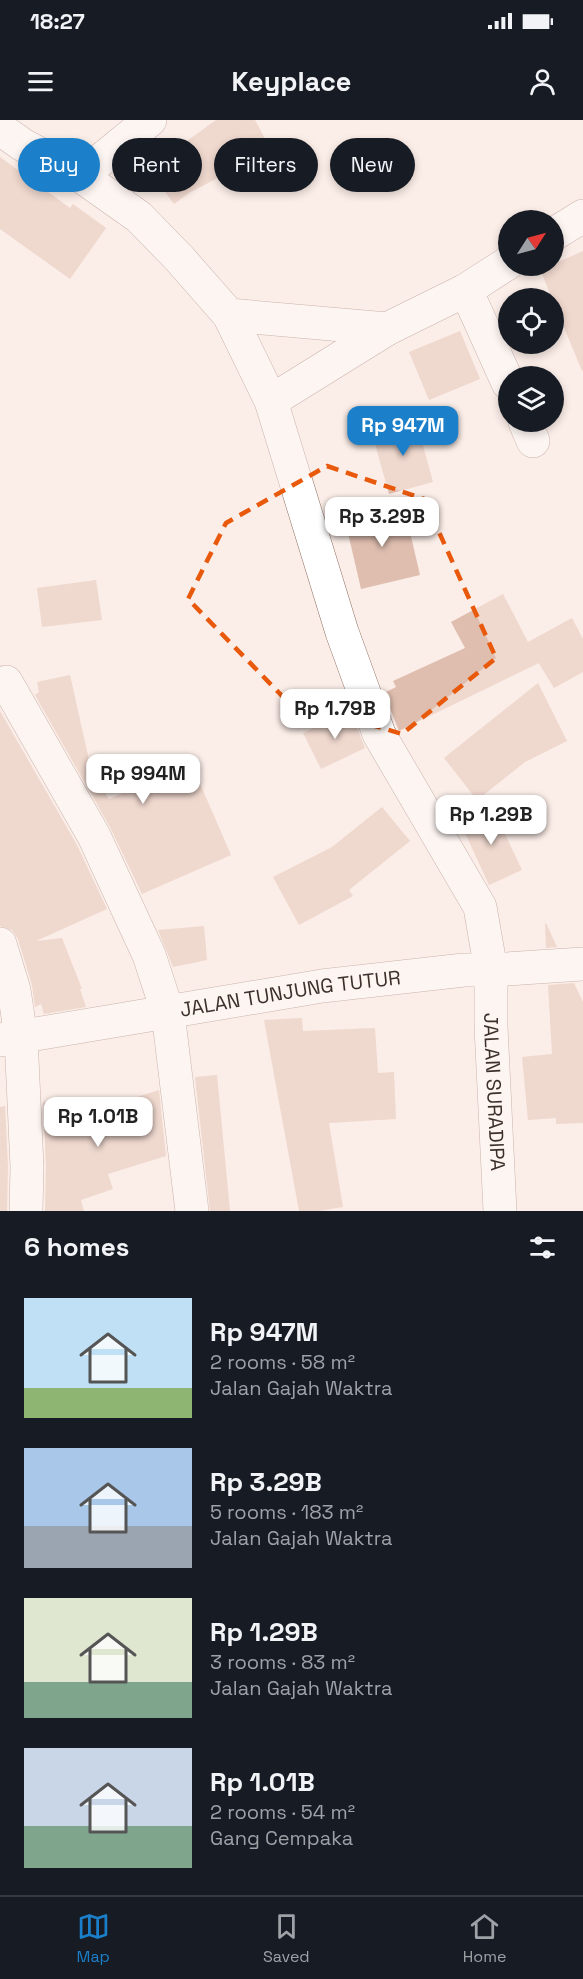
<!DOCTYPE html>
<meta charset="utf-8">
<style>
:root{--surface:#171b24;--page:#242831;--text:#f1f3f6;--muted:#9ea1a6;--line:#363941;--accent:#1b7fca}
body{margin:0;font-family:"Space Grotesk",sans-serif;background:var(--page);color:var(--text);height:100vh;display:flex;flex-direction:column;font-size:22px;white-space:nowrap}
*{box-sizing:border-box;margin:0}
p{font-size:20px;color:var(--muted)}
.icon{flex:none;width:33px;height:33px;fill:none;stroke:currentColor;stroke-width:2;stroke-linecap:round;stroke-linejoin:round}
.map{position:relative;height:1091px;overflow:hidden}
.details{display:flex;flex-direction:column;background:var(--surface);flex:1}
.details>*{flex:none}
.guide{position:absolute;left:18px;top:18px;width:548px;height:54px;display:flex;gap:12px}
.needle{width:39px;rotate:54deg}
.tools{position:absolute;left:498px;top:90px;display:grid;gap:12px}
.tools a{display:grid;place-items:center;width:66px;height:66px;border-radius:50%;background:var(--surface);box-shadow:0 3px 9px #0003;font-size:30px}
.price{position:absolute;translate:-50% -51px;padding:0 14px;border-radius:12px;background:#fff;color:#222;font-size:20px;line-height:39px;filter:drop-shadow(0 2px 3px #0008)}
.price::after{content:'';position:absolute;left:50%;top:36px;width:18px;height:14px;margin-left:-9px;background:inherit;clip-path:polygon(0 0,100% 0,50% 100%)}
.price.selected{background:var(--accent);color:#fff}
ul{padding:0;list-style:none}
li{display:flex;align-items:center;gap:18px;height:150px;padding:0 24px}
li span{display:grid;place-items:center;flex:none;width:168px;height:120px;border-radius:0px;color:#555}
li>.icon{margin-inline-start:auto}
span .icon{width:72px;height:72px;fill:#fffc;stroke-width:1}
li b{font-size:26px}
h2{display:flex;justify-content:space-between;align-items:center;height:72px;padding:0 24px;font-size:26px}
.pill{padding:0 21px;border-radius:27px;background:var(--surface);box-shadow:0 3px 9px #0003;font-size:21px;line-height:54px}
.pill.selected{background:var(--accent);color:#fff}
.status{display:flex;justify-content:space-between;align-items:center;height:42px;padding:0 30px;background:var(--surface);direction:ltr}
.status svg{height:16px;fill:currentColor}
header{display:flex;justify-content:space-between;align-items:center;height:78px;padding:0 24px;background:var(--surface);font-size:27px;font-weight:600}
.tab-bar{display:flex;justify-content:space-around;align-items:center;height:84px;border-top:2px solid var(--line);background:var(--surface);font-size:16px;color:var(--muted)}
.tab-bar a{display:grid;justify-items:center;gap:3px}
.tab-bar .selected{color:var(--accent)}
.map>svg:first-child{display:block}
</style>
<div class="status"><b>18:27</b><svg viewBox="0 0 49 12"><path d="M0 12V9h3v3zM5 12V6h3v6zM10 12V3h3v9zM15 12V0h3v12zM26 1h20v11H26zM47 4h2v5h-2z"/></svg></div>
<header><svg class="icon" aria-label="menu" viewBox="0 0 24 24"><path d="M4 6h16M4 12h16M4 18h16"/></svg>Keyplace<svg class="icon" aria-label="person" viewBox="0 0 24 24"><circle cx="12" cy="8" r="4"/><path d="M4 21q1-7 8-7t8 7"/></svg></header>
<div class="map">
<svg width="583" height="1091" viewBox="0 0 583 1091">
<rect width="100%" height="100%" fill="#fbede7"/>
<!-- building -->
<g fill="#dfbeaf">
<polygon points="216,0 255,0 271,30 189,73 174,84 148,49"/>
<polygon points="0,37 70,88 73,84 106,108 70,159 0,109"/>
<polygon points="583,131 583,250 582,251 540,149 554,146 554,144"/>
<polygon points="460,211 480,259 429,280 409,232"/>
<polygon points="416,300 433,362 389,374 372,313"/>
<polygon points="404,386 420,455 361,469 345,400"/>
<polygon points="96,460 102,500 42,507 37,468"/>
<polygon points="503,474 528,522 572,498 583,519 583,552 554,568 538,542 539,543 399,611 384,573 396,567 393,561 465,528 451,502"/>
<polygon points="70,555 91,649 109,679 191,643 231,735 142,774 110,707 35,575 39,572 37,562"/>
<polygon points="538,563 567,621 525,642 477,680 444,638"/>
<polygon points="350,590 365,628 321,649 303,613"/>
<polygon points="0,591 77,725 107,789 36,821 62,818 82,869 80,869 86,887 44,894 41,884 35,887 32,865 18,819 12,810 0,806"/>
<polygon points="382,687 410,721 349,770 353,776 299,805 273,757 332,727"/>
<polygon points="492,687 522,750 489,765 460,702"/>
<polygon points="546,803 557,827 546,828 545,804"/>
<polygon points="204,806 207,840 173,847 158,810"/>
<polygon points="574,863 583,882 583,1003 556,1004 556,998 528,1000 522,937 552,934 548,865"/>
<polygon points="302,898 303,911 375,908 378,953 394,952 396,999 329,1003 343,1087 319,1091 299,1091 264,900"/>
<polygon points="217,955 230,1091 210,1091 195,957"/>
<polygon points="159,970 166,1036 108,1054 113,1069 81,1080 84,1091 45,1091 46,1046 43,982 62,980 64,1000"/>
<polygon points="5,986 8,1047 7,1091 0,1091 0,987"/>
</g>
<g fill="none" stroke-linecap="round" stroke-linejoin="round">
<!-- minor casing -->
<g stroke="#8f7064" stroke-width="34">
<g id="minor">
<path id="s1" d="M0,9l23,16 58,31 58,41 40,41 50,57 42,86 71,231 37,102 101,173 11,63v57l9,184"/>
<polyline points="81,56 150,0"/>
<polyline points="554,114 583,96"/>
<polyline points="466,170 508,263"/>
<polyline points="229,195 387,209"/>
<polyline points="271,281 387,209 466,170 508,143"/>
<polyline points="525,302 533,321"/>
<polyline points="6,562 94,716 149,835 168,893 192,1091"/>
<polyline points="0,824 14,870 21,917 27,1047 26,1091"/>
<path id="s2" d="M0,920l322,-54 142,-16h27l92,-6"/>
</g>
</g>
<!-- minor -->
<use href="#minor" stroke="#fff" stroke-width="33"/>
</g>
<!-- marked area -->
<path d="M0 0H583V1091H0ZM327,346l97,33 72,159 -94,76 -117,-35 -97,-100 38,-76z" fill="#fbede7" fill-opacity=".55" fill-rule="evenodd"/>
<path fill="none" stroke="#e8590c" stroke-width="4.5" stroke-dasharray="12 8" stroke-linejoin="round" d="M327,346l97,33 72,159 -94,76 -117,-35 -97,-100 38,-76z"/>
<g text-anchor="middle" stroke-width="5" stroke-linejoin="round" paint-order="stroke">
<!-- street labels -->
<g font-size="20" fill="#3d302b" stroke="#fefefe">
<text dy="7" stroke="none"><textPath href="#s2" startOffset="294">JALAN TUNJUNG TUTUR</textPath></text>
<text dy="7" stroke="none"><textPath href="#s1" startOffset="1130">JALAN SURADIPA</textPath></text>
</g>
</g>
</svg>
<div class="tools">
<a><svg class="needle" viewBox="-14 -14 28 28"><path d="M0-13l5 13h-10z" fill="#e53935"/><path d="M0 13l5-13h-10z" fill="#9ea1a6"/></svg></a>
<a><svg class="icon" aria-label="locate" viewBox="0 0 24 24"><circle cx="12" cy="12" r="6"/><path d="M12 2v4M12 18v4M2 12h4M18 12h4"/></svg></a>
<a><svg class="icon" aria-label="layers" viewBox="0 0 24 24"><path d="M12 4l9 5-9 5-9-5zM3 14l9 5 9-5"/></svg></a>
</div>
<b class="price selected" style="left:403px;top:337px">Rp 947M</b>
<b class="price" style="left:382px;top:428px">Rp 3.29B</b>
<b class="price" style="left:335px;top:620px">Rp 1.79B</b>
<b class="price" style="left:143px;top:685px">Rp 994M</b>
<b class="price" style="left:491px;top:726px">Rp 1.29B</b>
<b class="price" style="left:98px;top:1028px">Rp 1.01B</b>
<div class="guide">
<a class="pill selected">Buy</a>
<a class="pill">Rent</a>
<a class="pill">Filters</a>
<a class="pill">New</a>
</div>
</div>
<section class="details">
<h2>6 homes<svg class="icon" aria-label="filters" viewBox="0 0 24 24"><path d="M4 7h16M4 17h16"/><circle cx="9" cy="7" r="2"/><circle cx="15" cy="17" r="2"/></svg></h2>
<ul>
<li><span style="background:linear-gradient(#bfe0f5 75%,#8fb573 0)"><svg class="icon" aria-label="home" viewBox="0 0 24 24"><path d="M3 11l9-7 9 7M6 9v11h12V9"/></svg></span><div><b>Rp 947M</b><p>2 rooms · 58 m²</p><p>Jalan Gajah Waktra</p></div></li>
<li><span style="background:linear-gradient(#a9c7e8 65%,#9aa5b1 0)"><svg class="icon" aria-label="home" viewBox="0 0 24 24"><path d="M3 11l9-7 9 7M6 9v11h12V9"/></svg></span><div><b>Rp 3.29B</b><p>5 rooms · 183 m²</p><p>Jalan Gajah Waktra</p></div></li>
<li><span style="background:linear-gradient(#dfe7d0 70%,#7fa58c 0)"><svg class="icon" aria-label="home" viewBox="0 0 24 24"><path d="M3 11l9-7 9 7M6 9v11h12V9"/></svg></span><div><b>Rp 1.29B</b><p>3 rooms · 83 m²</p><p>Jalan Gajah Waktra</p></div></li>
<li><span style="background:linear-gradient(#c9d6e8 65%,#7fa58c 0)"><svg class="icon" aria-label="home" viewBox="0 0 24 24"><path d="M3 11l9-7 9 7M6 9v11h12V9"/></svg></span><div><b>Rp 1.01B</b><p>2 rooms · 54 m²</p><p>Gang Cempaka</p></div></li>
</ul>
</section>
<nav class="tab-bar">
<a class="selected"><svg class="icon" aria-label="map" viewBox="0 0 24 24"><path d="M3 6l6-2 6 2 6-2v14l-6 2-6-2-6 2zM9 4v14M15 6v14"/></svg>Map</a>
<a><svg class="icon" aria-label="saved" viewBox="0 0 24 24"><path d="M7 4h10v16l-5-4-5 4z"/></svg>Saved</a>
<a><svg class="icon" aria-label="home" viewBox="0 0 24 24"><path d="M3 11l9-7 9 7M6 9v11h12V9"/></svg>Home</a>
</nav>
